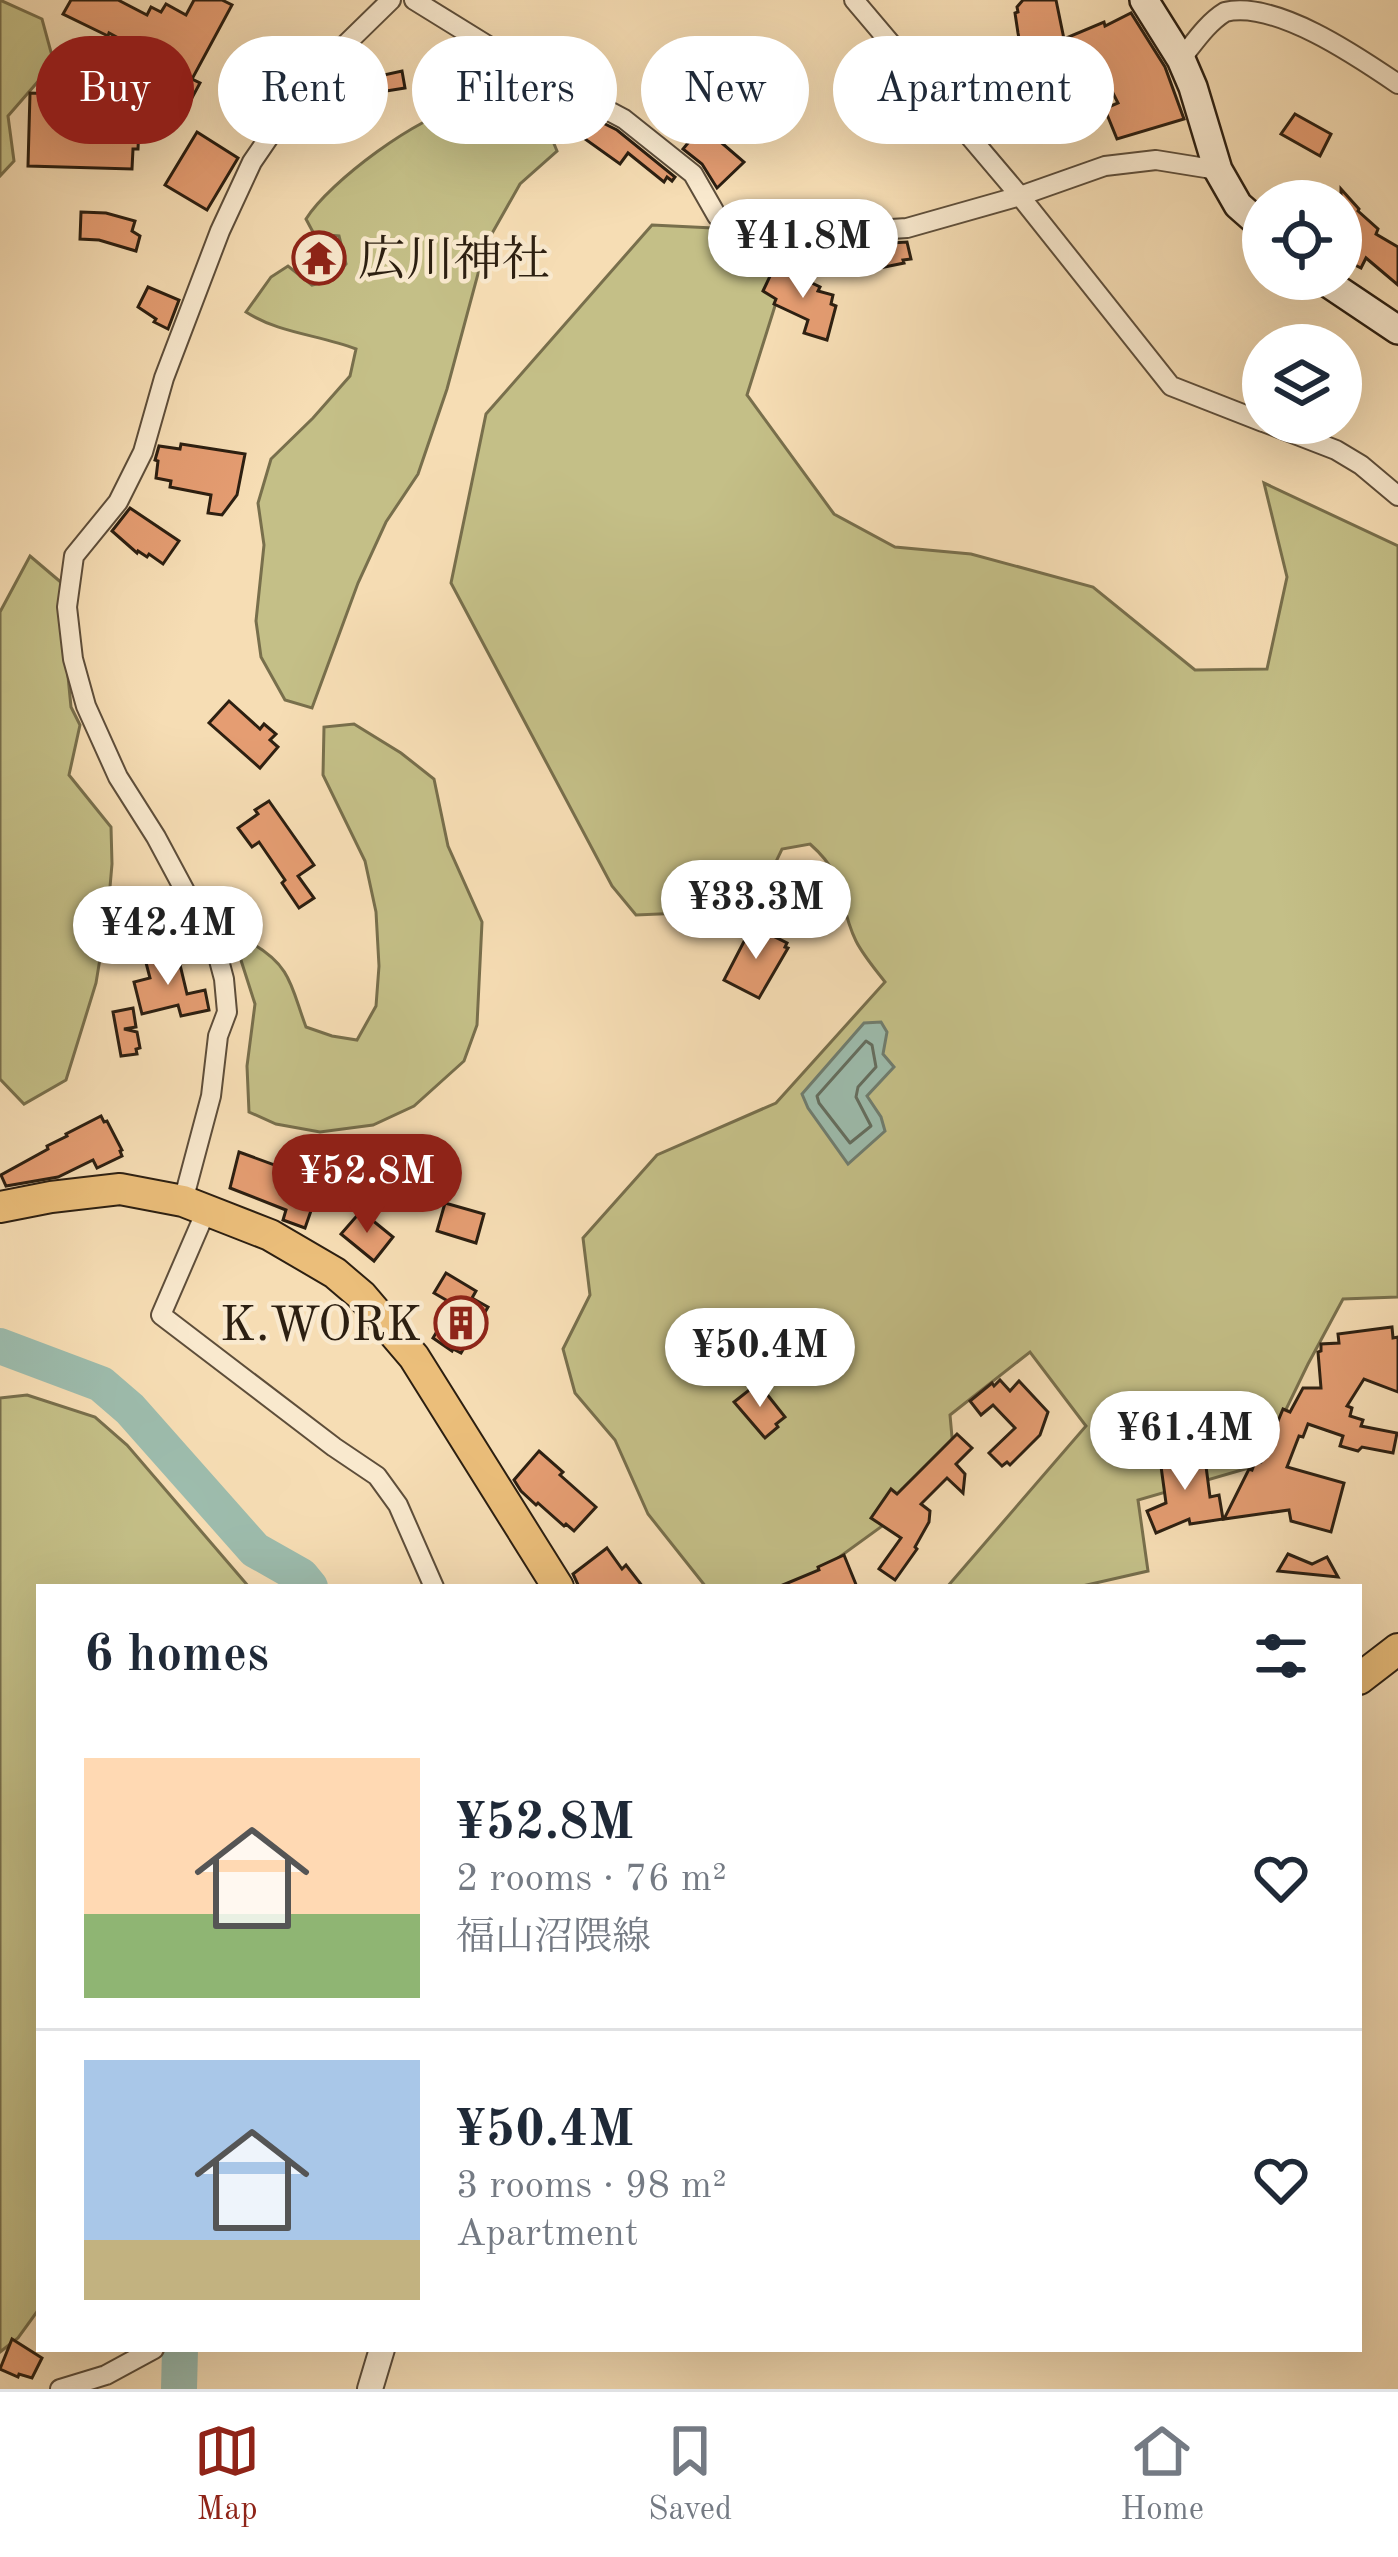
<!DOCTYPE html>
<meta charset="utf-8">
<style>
:root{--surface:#fff;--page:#f2f2f3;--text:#1f2937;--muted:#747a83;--line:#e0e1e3;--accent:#8f2418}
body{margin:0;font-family:"Old Standard TT","Noto Serif JP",serif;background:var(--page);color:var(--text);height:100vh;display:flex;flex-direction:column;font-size:45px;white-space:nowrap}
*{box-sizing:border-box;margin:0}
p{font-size:39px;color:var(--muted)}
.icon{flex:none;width:66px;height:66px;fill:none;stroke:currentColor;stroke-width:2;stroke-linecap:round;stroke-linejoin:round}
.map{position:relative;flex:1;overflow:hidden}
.side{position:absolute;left:36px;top:1584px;width:1326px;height:768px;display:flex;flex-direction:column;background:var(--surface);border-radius:0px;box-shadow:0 12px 48px #0002}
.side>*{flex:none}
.banner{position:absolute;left:36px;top:36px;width:1326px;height:108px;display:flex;gap:24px}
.tools{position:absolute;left:1242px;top:180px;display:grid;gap:24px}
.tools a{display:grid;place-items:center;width:120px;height:120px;border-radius:50%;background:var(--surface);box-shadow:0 12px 48px #0002;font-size:60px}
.price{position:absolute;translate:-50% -102px;padding:0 27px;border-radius:42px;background:#fff;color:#222;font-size:39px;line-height:78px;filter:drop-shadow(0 3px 6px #0008)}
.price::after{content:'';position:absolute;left:50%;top:72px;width:36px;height:27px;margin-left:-18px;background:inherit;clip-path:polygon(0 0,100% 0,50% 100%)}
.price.current{background:var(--accent);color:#fff}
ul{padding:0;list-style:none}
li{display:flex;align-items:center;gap:36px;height:300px;padding:0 48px}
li+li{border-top:3px solid var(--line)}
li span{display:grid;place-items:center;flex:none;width:336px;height:240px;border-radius:0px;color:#555}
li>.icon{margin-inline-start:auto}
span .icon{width:144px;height:144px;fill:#fffc;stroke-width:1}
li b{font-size:51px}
h2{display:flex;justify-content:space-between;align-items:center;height:144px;padding:0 48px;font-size:51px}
.chip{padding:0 42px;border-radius:54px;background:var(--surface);box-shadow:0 12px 48px #0002;font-size:42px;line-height:108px}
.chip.current{background:var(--accent);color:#fff}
.tab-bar{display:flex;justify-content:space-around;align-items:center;height:168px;border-top:3px solid var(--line);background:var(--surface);font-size:33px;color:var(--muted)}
.tab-bar a{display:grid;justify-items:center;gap:6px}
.tab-bar .current{color:var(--accent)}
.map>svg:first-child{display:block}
</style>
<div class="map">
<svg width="1398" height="2389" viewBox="0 0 1398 2389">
<rect width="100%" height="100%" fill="#f6ddb4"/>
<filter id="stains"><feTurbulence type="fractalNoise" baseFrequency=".00167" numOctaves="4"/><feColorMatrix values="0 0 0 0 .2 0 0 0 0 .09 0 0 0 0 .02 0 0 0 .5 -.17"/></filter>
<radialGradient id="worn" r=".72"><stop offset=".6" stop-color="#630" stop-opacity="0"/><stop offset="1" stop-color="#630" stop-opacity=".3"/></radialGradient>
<!-- green -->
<g fill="#c4bf87" stroke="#786f4c" stroke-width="3">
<polygon points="0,0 42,19 54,63 8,116 14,161 0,176"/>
<path d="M538,105l19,46 -37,33 -34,60 -39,145 -29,85 -32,48 -28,61 -46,125 -27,-8 -24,-43 -5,-36 8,-76 -6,-42 13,-44 42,-41 37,-42 6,-27c-36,-14 -78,-16 -110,-37l25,-35 17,-11 24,19 21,-5 13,-16 -7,-28 -25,-2 -8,-15c23,-37 114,-105 157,-112 24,-4 51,-2 75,-2z"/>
<path d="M652,225l61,3 47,26 25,20 -38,121 87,119 61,33 76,7 122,33 102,83 72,-1 20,-92 -23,-94 134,63v751l-55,2 -35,65 -49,101 -121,35 10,71 -70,16h-131l139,-161 -56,-74 -80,63 3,33 -68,76 -87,63h-92l-58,-73 -33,-74 -40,-47 -12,-44 27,-54 -7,-57 74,-83 119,-52 109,-121c-10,-13 -22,-27 -29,-41 -20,-40 -6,-62 -46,-97l-28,5 -29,61 -117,5 -24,-29 -161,-303 35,-169z"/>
<polygon points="30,556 63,584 61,604 71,707 80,725 69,775 111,827 112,864 108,910 96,983 66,1080 24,1104 0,1079 0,612"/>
<path d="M354,724l47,29 33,26 14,67 34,76 -5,103 -13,36 -50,45 -41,19 -53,7 -44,-8 -27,-12 -2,-46 8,-62 -16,-50 14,-10c39,23 38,43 53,83l26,9 25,4 19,-34 3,-40 -3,-54 -11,-51 -42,-86 1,-48z"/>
<polygon points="27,1395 95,1417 127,1445 249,1587 39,1587 39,2309 18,2338 0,2352 0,1398"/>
</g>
<!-- water -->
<polygon fill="#9dbcad" stroke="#707d6f" stroke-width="3" points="881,1022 887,1032 883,1054 894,1067 867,1096 881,1117 885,1131 848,1164 808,1108 802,1094 864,1023"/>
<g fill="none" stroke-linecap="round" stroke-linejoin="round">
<!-- shore -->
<polygon stroke="#646e5f" stroke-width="3" points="866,1041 872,1045 876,1067 858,1087 856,1097 871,1126 850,1143 819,1103 817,1096"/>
<!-- river -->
<g stroke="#9dbcad" stroke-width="36">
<polyline points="0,1346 101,1384 130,1409 255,1550 301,1576 310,1587"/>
<polyline points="179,2389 180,2349"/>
</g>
</g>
<!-- building -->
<g fill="#e59d72" stroke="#2c1f11" stroke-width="3">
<polygon points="71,0 118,0 147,15 151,7 161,12 166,4 186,15 194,0 222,0 232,5 192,79 200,83 178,124 152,110 139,128 138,149 133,149 132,169 28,166 30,93 56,94 56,101 143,103 148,107 170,66 109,33 108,36 63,14"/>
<polygon points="1023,0 1056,0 1064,39 1104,22 1105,26 1131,13 1165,67 1184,119 1117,139 1106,112 1106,108 1118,103 1093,54 1035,70 1030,47 1021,49 1018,33 1015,13 1018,12 1017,7"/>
<polygon points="294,40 311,60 289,78 273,59"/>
<polygon points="402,71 405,88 380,92 382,103 376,104 377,106 349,112 343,84"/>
<polygon points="581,112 617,130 675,177 672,181 667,177 664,182 628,153 620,164 585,139 592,129 576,120"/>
<polygon points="1295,114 1331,134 1320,156 1281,134"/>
<polygon points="702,126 744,162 717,188 702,164 683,149"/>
<polygon points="197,132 238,158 207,210 165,185"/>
<polygon points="1341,189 1359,209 1358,211 1378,229 1376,234 1398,247 1398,285 1366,258 1361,268 1343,259 1350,244 1343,240 1341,243"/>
<polygon points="81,212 106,213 135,221 132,231 140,236 136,251 99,240 80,239"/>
<polygon points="907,242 911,259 903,260 904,263 870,270 874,262 829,265 827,247"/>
<polygon points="779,267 820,287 818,291 833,295 831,304 836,306 827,340 804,333 808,320 774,304 776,299 763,291 771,274 777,273"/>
<polygon points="148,287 179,300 168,329 154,322 156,319 138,307"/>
<polygon points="181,444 245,454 237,495 222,515 208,513 211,495 170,487 171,481 156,478 158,461 155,460 159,446 180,449"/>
<polygon points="130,508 179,541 163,564 149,554 147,557 138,551 137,553 112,531"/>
<polygon points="229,701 260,729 264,724 276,734 270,740 278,747 260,768 209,723"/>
<polygon points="269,801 314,865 298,876 314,898 299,908 282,883 285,880 259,842 252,847 238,828 258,814 255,810"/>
<polygon points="755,927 787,943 785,947 788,948 759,998 724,980 751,928 754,930"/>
<polygon points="177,952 187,994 205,990 209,1010 181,1016 178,1005 142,1014 134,982 150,978 145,959"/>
<polygon points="133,1008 136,1027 124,1029 137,1032 140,1048 136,1049 137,1054 121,1056 113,1012"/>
<polygon points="101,1116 104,1122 107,1121 122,1150 120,1151 122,1156 97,1168 93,1160 58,1177 6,1186 1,1175 48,1149 47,1146 67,1136 66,1134"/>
<polygon points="239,1152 321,1182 305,1228 283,1220 286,1210 230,1188"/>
<polygon points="445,1203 484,1214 476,1243 437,1231"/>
<polygon points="361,1211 393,1237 374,1261 341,1234"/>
<polygon points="446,1273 476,1291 472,1298 488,1307 461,1353 453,1349 452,1351 433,1338 453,1304 434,1293"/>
<polygon points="1392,1327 1393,1338 1398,1337 1398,1392 1364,1379 1347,1406 1352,1408 1350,1416 1363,1420 1361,1426 1397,1433 1393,1453 1362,1447 1358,1451 1340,1446 1343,1436 1308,1424 1303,1437 1299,1436 1287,1467 1344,1483 1331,1532 1291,1521 1289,1510 1224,1519 1249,1469 1252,1470 1255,1462 1261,1462 1283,1409 1290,1412 1303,1388 1321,1388 1318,1352 1321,1351 1321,1344 1339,1343 1338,1334"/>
<polygon points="1000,1380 1010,1391 1019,1381 1048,1412 1040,1435 1010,1465 1007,1462 1002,1466 989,1453 1015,1428 993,1405 981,1415 970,1401 992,1383 994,1386"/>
<polygon points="758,1383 785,1417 776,1424 778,1427 765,1438 734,1402"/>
<polygon points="957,1434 972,1448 956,1464 965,1474 963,1493 947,1478 921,1504 930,1511 929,1522 915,1547 917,1549 895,1580 879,1569 901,1538 871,1518 891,1489 897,1494"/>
<polygon points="539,1451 563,1472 560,1475 596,1507 574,1531 566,1524 564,1526 538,1503 536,1505 521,1491 514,1480"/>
<polygon points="1204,1451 1210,1497 1219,1495 1223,1519 1190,1524 1189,1519 1156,1533 1147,1511 1166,1503 1160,1459"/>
<polygon points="607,1548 622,1569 626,1565 643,1587 579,1587 573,1574"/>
<polygon points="1288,1554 1312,1564 1327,1557 1338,1577 1278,1571"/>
<polygon points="844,1555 857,1587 778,1587 819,1570 818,1567"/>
<polygon points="12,2339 42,2358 32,2378 19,2374 18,2377 0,2369"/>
</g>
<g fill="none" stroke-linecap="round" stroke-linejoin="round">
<!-- minor casing -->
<g stroke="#5e4e3a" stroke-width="22">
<g id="minor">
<polyline points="414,0 503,55 624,119 693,174 717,216 751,238 907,228 1020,196 1105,166 1156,160 1218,170"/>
<polyline points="854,0 1020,196 1171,386 1263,422"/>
<path d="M1181,59c13,-16 26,-36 44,-47 50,-12 132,44 173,72"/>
<polyline points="1266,423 1336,450 1361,465 1398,496"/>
<polyline points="183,1201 211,1096 218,1036 227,1012 224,979 216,949 156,837 118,777 86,706 73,659 67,607 74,556 118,502 143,452 164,378 220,231 252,162 306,83 391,0"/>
<polyline points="206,1211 161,1315 334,1447 377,1476 398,1505 434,1587"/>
<polyline points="60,2389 106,2375 154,2349"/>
</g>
</g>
<!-- tertiary casing -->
<g stroke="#5e4e3a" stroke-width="28">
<polyline id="tertiary" points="370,2389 382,2349"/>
</g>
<!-- secondary casing -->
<g stroke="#2c1f11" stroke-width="32">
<g id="secondary">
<polyline points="1144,0 1181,59 1193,87 1218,170 1238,205 1263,227"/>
<polyline points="1322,279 1398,330"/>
</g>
</g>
<!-- primary casing -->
<g stroke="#2c1f11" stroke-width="34">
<g id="primary">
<polyline points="0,1207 51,1197 120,1189 183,1201 270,1235 335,1273 362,1296 414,1357 558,1587"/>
<polyline points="1359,1679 1398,1649"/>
</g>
</g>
<!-- minor -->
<use href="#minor" stroke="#f9e9ce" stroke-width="18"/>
<!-- tertiary -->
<use href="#tertiary" stroke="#f9e9ce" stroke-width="24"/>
<!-- secondary -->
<use href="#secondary" stroke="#f9e9ce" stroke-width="27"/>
<!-- primary -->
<use href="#primary" stroke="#ebbe7a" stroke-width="30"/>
</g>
<!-- icons -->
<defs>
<g id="temple-ring" transform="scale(2.7)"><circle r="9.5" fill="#f9e9ce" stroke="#8f2418" stroke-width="1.5"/><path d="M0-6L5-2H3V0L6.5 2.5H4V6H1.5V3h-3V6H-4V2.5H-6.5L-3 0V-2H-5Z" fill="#8f2418"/></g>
<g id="building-ring" transform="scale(2.7)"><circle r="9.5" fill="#f9e9ce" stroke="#8f2418" stroke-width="1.5"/><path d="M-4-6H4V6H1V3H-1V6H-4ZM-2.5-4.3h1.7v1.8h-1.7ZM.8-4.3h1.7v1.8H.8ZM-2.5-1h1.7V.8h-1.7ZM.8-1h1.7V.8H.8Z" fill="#8f2418"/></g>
</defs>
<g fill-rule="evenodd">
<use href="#temple-ring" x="319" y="258"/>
<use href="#building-ring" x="461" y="1323"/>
</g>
<g text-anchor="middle" stroke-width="9" stroke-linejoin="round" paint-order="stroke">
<!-- poi labels -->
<g font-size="48" fill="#2c1f11" stroke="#f9e9ce" text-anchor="start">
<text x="358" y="275">広川神社</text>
<text x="422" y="1340" text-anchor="end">K.WORK</text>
</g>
</g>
<rect width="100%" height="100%" filter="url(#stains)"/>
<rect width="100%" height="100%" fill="url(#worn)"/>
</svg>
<div class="tools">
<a><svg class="icon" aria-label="locate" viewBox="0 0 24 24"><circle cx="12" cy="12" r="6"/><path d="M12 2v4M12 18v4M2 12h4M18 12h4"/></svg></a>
<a><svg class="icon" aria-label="layers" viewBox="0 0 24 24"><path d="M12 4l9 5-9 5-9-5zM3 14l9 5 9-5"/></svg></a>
</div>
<b class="price" style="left:803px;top:301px">¥41.8M</b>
<b class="price" style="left:756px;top:962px">¥33.3M</b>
<b class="price" style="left:168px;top:988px">¥42.4M</b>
<b class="price current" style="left:367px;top:1236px">¥52.8M</b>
<b class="price" style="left:760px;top:1410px">¥50.4M</b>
<b class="price" style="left:1185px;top:1493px">¥61.4M</b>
<div class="banner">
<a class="chip current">Buy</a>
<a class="chip">Rent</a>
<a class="chip">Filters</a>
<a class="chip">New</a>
<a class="chip">Apartment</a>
</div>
<section class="side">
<h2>6 homes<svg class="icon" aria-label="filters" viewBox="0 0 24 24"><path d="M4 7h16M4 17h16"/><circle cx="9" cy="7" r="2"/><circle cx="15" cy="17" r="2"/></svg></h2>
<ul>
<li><span style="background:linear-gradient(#ffd9b3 65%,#8fb573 0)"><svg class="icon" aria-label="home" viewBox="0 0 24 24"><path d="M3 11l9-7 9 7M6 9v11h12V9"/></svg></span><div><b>¥52.8M</b><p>2 rooms · 76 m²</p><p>福山沼隈線</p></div><svg class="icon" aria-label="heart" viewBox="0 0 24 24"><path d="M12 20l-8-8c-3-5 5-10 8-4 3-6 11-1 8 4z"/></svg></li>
<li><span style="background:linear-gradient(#a9c7e8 75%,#c2b280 0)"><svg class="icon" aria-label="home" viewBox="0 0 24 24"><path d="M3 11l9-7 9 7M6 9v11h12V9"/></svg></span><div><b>¥50.4M</b><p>3 rooms · 98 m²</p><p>Apartment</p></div><svg class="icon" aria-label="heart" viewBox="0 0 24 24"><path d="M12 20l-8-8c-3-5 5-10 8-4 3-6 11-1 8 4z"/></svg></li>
</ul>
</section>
</div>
<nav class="tab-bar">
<a class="current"><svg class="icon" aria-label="map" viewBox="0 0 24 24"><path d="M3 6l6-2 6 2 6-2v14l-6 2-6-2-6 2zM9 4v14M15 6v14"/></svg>Map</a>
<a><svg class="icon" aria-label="saved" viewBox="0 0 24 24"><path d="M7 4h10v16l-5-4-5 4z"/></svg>Saved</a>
<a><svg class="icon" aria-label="home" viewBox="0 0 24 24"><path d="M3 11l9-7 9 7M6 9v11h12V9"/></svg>Home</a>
</nav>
